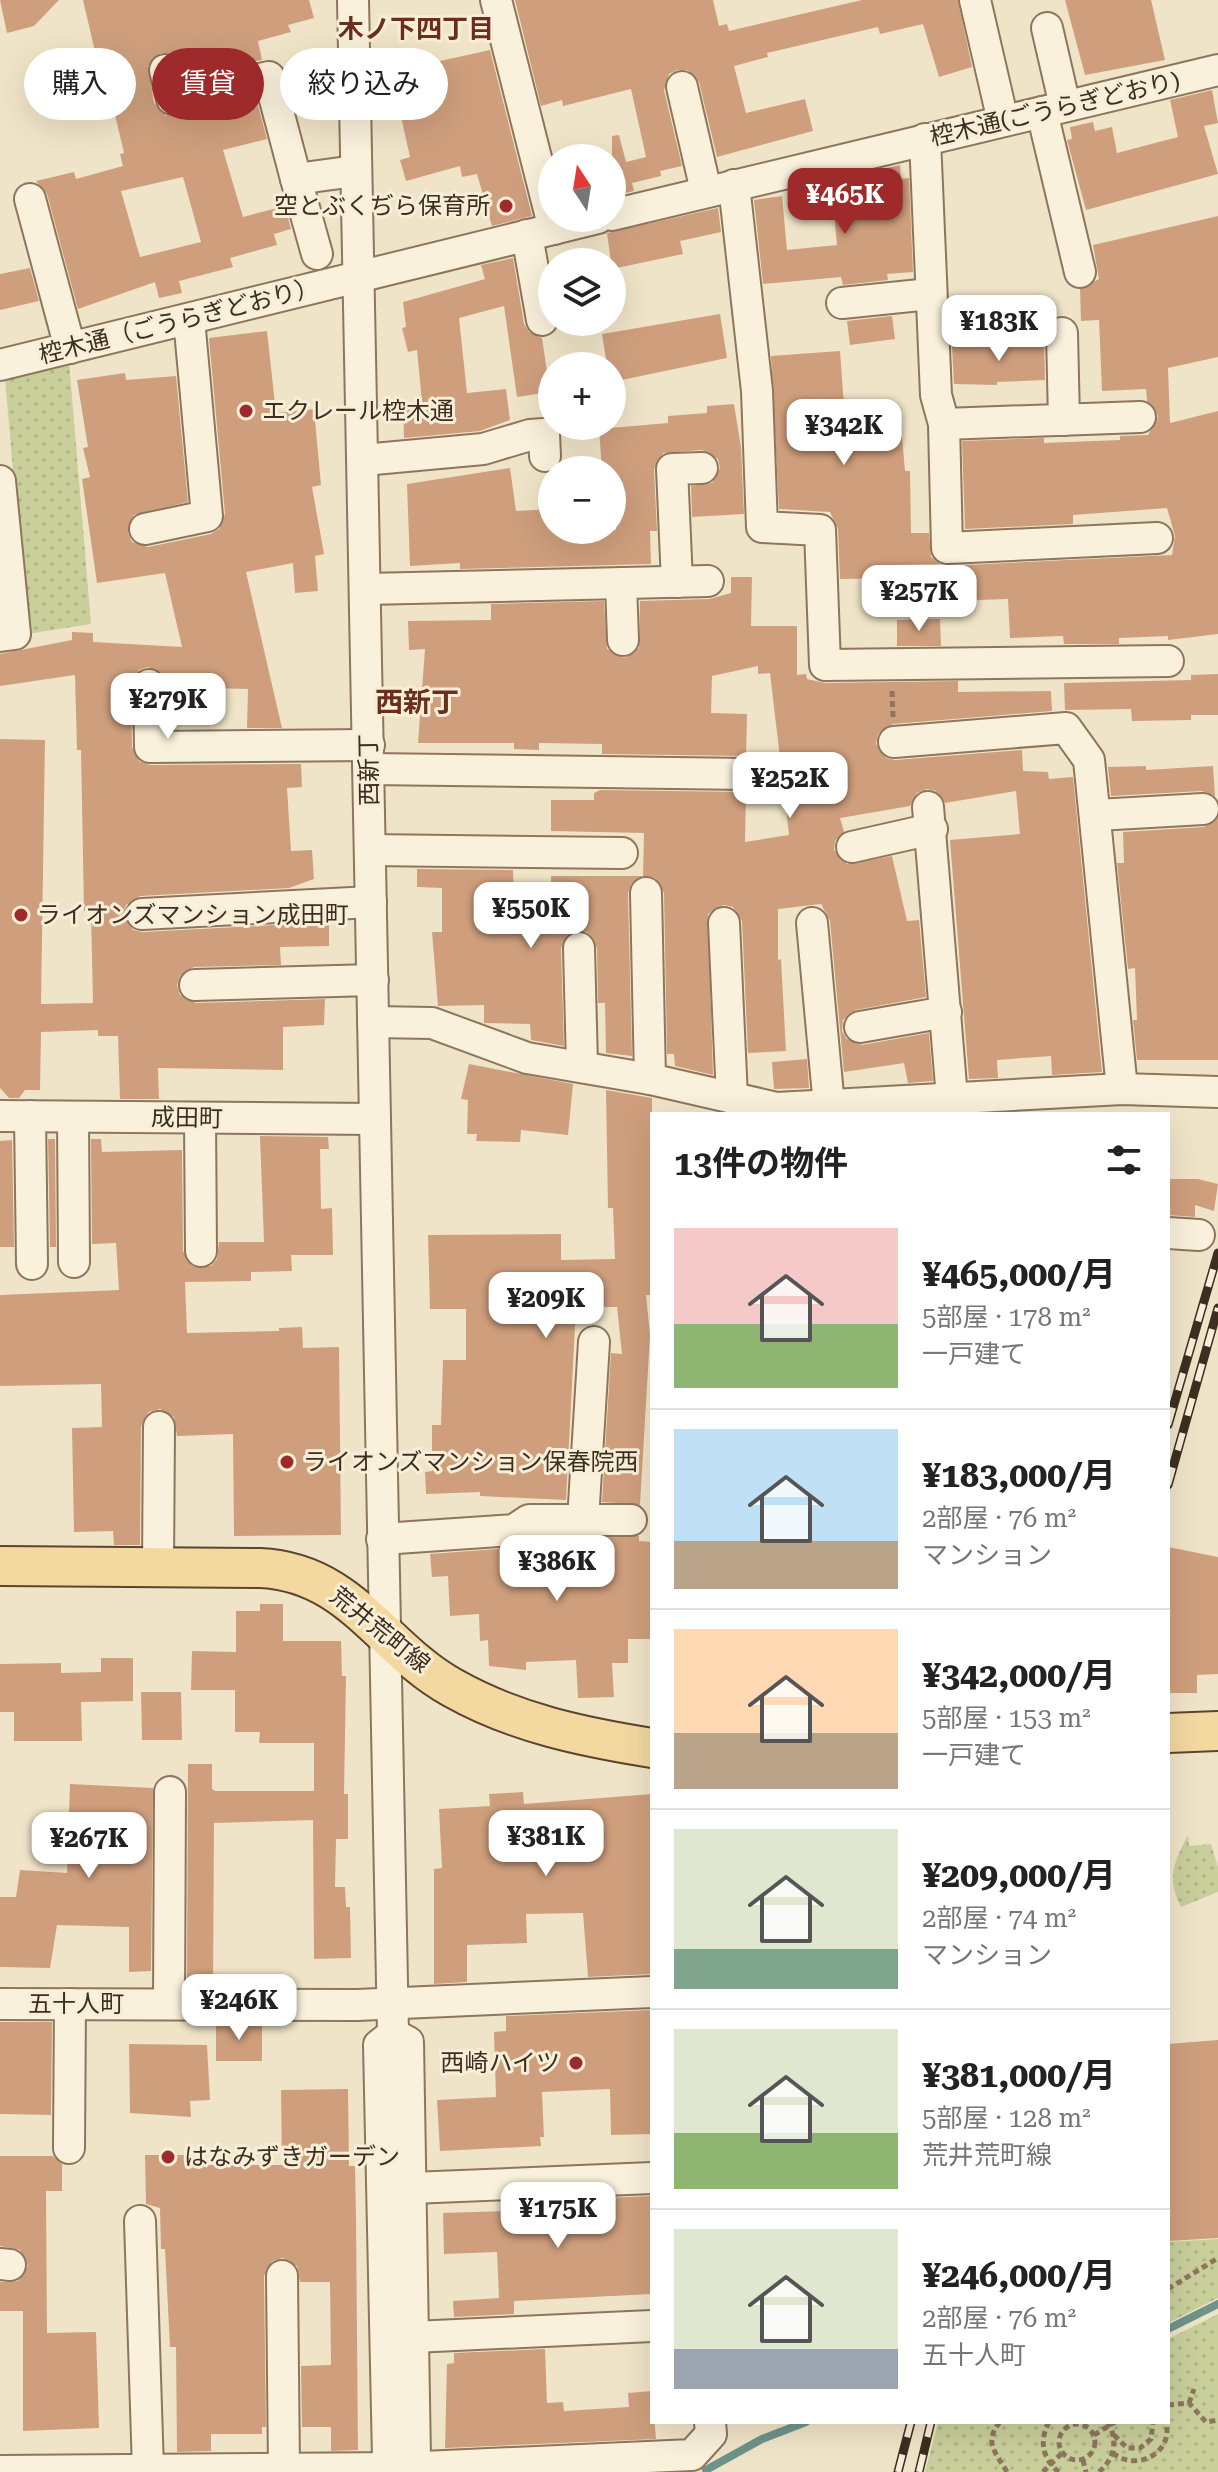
<!DOCTYPE html>
<html lang="ja">
<meta charset="utf-8">
<style>
:root{--surface:#fff;--page:#f2f2f2;--text:#222;--muted:#767676;--line:#e0e0e0;--accent:#9e2a2b}
body{margin:0;font-family:"Roboto Serif","Noto Sans JP",serif;background:var(--page);color:var(--text);height:100vh;display:flex;flex-direction:column;font-size:30px;white-space:nowrap}
*{box-sizing:border-box;margin:0}
p{font-size:26px;color:var(--muted)}
.icon{flex:none;width:44px;height:44px;fill:none;stroke:currentColor;stroke-width:2;stroke-linecap:round;stroke-linejoin:round}
.map{position:relative;flex:1;overflow:hidden}
.details{position:absolute;left:650px;top:1112px;width:520px;height:1312px;display:flex;flex-direction:column;background:var(--surface);border-radius:0px;box-shadow:0 8px 32px #0002}
.details>*{flex:none}
.top-card{position:absolute;left:24px;top:48px;width:506px;height:72px;display:flex;gap:16px}
.needle{width:52px;rotate:348deg}
.fabs{position:absolute;left:538px;top:144px;display:grid;gap:16px}
.fabs a{display:grid;place-items:center;width:88px;height:88px;border-radius:50%;background:var(--surface);box-shadow:0 8px 32px #0002;font-size:40px}
.price{position:absolute;translate:-50% -68px;padding:0 18px;border-radius:16px;background:#fff;color:#222;font-size:26px;line-height:52px;filter:drop-shadow(0 2px 4px #0008)}
.price::after{content:'';position:absolute;left:50%;top:48px;width:24px;height:18px;margin-left:-12px;background:inherit;clip-path:polygon(0 0,100% 0,50% 100%)}
.price.active{background:var(--accent);color:#fff}
ul{padding:0;list-style:none}
li{display:flex;align-items:center;gap:24px;height:200px;padding:0 24px}
li+li{border-top:2px solid var(--line)}
li span{display:grid;place-items:center;flex:none;width:224px;height:160px;border-radius:0px;color:#555}
li>.icon{margin-inline-start:auto}
span .icon{width:96px;height:96px;fill:#fffc;stroke-width:1}
li b{font-size:34px}
h2{display:flex;justify-content:space-between;align-items:center;height:96px;padding:0 24px;font-size:34px}
.chip{padding:0 28px;border-radius:36px;background:var(--surface);box-shadow:0 8px 32px #0002;font-size:28px;line-height:72px}
.chip.active{background:var(--accent);color:#fff}
.map>svg:first-child{display:block}
</style>
<div class="map">
<svg width="1218" height="2472" viewBox="0 0 1218 2472">
<defs>
<pattern id="green-dots" width="8" height="8" patternUnits="userSpaceOnUse" patternTransform="scale(2)"><rect width="8" height="8" fill="#c9cf9b"/><path d="M2 2h.1M6 6h.1" fill="none" stroke="#aeb285" stroke-width="1.8" stroke-linecap="round"/></pattern>
</defs>
<rect width="100%" height="100%" fill="#f0e4c8"/>
<!-- green -->
<g fill="url(#green-dots)">
<polygon points="69,361 91,624 27,634 5,378"/>
<path d="M1188,1835l1,11 22,-2 7,23v25l-37,15c-15,-30 -7,-44 7,-72z"/>
<polygon points="1218,2239 1218,2298 1168,2323 1168,2242"/>
<polygon points="1218,2314 1218,2472 925,2472 938,2422 1168,2422 1168,2339"/>
</g>
<g fill="none" stroke-linecap="round" stroke-linejoin="round">
<!-- stream -->
<g stroke="#6f938a" stroke-width="8">
<polyline points="1168,2329 1218,2304"/>
<polyline points="706,2470 762,2439 806,2422"/>
</g>
</g>
<!-- building -->
<g fill="#cf9f7d" fill-rule="evenodd">
<polygon points="0,0 59,0 34,26 7,33"/>
<path d="M83,0h226l5,18 -26,7 3,7 -33,9 4,19 -77,18 -7,-20 -7,-5h-11l-12,13 6,37 12,13 90,-18 11,41 -44,11 20,67 42,-11 6,23 -17,5 3,11 -47,13 3,9 -54,14 3,12 -23,5 -4,-16 -77,27 -31,-115 -11,-13 38,-9 2,7 47,-13 -3,-12 4,-1 -19,-81 -5,1zM183,177l18,65 -61,15 -19,-66z"/>
<polygon points="515,0 713,0 719,26 727,24 729,31 862,0 958,0 972,67 939,77 923,24 880,34 878,27 767,53 768,57 734,66 746,113 805,99 813,131 717,157 699,82 688,70 677,70 669,74 664,90 682,166 660,171 661,176 632,183 634,191 612,196 612,136 619,135 626,162 646,157 631,89 563,106 562,100 541,106"/>
<polygon points="1065,0 1151,0 1165,60 1085,75"/>
<polygon points="490,50 532,216 492,226 477,174 462,177 460,166 406,181 400,160 410,157 400,112 440,103 431,63"/>
<polygon points="310,79 314,106 296,109 289,82"/>
<polygon points="1212,90 1218,123 1204,126 1218,174 1086,210 1067,140 1072,139 1070,127 1093,122 1095,131 1112,127 1117,153 1178,137 1170,100"/>
<polygon points="900,165 901,179 909,178 913,272 887,274 888,280 843,285 841,277 763,284 754,200 782,196 787,250 837,245 832,190 872,186 870,172"/>
<polygon points="718,208 721,232 680,241 683,254 612,269 607,233"/>
<polygon points="1218,216 1218,357 1168,368 1170,423 1218,411 1218,634 1168,640 1168,636 1119,638 1119,644 1064,644 1063,636 1010,638 1008,599 947,601 945,566 1172,555 1175,536 1167,508 1073,515 1073,524 965,529 962,441 1044,438 1044,443 1120,440 1120,436 1148,435 1158,416 1147,401 1146,389 1102,391 1099,320 1081,321 1080,289 1099,279 1093,245"/>
<polygon points="513,258 524,324 529,332 542,338 550,392 517,397 504,306 459,318 467,393 506,389 510,420 480,431 404,438 403,402 422,402 417,350 408,352 402,328 406,327 403,302 485,279 481,265"/>
<polygon points="30,268 39,301 0,310 0,274"/>
<polygon points="720,314 727,358 612,382 612,366 607,366 602,334"/>
<polygon points="892,316 895,339 850,345 847,321"/>
<polygon points="267,331 276,413 314,409 321,485 312,487 324,554 315,556 318,591 295,593 293,563 246,572 282,728 247,728 248,689 167,687 164,675 148,667 139,670 131,685 132,747 139,761 150,765 301,764 302,787 287,788 291,851 312,850 314,879 289,888 140,896 126,905 124,916 133,930 143,932 329,922 329,946 280,947 281,965 194,967 180,976 177,985 180,995 196,1003 325,999 324,1025 283,1027 283,1070 158,1068 159,1099 120,1099 118,1036 98,1036 98,1030 41,1032 40,1090 25,1090 19,1098 9,1098 0,1088 0,739 45,740 41,1004 93,1003 91,911 84,911 81,750 77,750 75,675 0,686 0,654 72,640 72,632 93,633 93,642 182,647 165,573 97,583 82,479 90,477 83,448 88,447 77,380 125,373 126,380 176,376 188,502 134,515 128,533 132,542 148,547 211,534 219,529 225,514 209,338"/>
<polygon points="1044,341 1045,380 997,382 997,385 954,384 952,347"/>
<polygon points="840,351 845,419 900,414 905,471 910,471 911,533 929,533 931,557 940,564 889,565 890,578 840,579 838,529 830,512 779,509 771,356"/>
<polygon points="734,404 741,447 744,514 692,517 691,486 712,483 720,468 718,459 702,450 663,453 654,469 657,531 650,531 651,564 460,569 460,563 410,566 407,484 510,468 516,511 552,509 552,530 616,530 614,470 602,470 599,429 668,423 668,416 707,413 707,406"/>
<polygon points="731,577 752,577 751,626 797,626 797,675 806,674 807,679 825,683 958,681 958,692 1051,691 1052,711 893,724 878,734 876,744 886,758 895,760 1022,750 1023,771 1048,772 1049,779 1073,777 1102,1072 1052,1075 1051,1056 997,1060 998,1078 969,1079 950,840 1020,834 1016,791 945,803 936,791 927,789 917,793 910,806 840,818 844,832 835,841 834,850 847,864 892,856 907,921 919,920 926,997 856,1010 843,1020 842,1031 847,1039 862,1045 929,1033 933,1081 908,1083 904,1063 844,1072 830,921 821,904 778,909 778,960 781,959 786,1051 748,1053 742,921 733,907 724,905 708,914 713,1075 675,1066 674,1054 667,1054 664,893 655,878 643,876 644,833 551,831 551,800 594,800 594,793 600,790 746,792 745,842 789,835 770,673 758,674 758,666 712,676 711,713 747,714 746,756 602,754 602,744 539,743 539,750 514,749 514,743 418,743 425,649 409,650 408,621 491,620 491,604 604,601 607,649 624,658 639,648 640,601 709,599 731,593"/>
<polygon points="940,619 941,646 897,646 897,620"/>
<polygon points="1218,674 1218,715 1191,715 1191,720 1132,721 1131,709 1065,710 1064,683 1191,680 1191,675"/>
<polygon points="1146,766 1146,770 1213,766 1215,796 1202,791 1111,796 1108,767"/>
<polygon points="1218,818 1218,1060 1137,1060 1133,1020 1137,1020 1135,968 1128,969 1117,863 1124,863 1123,832 1204,827"/>
<polygon points="417,869 513,870 515,929 551,928 551,876 643,876 631,884 628,893 632,1056 606,1053 605,1003 598,1003 597,948 587,932 570,932 561,948 564,1046 531,1040 530,1024 484,1023 484,1005 438,1006 432,932 442,932 442,888 417,887"/>
<polygon points="807,1059 809,1088 774,1089 772,1062"/>
<polygon points="469,1064 573,1084 568,1135 521,1130 520,1142 476,1141 477,1134 467,1134 468,1100 461,1099"/>
<polygon points="606,1090 652,1098 652,1295 646,1295 650,1335 640,1505 602,1502 611,1353 622,1354 617,1307 576,1307 566,1500 480,1496 480,1492 426,1494 425,1472 432,1471 432,1425 441,1425 443,1360 466,1360 466,1309 430,1309 428,1235 561,1234 561,1260 615,1259 613,1208 608,1208"/>
<polygon points="260,1136 328,1137 329,1149 320,1149 321,1209 332,1208 333,1255 291,1255 292,1271 251,1272 251,1281 185,1282 187,1333 279,1331 279,1328 302,1327 303,1348 339,1347 341,1535 234,1536 233,1434 177,1436 174,1417 160,1409 149,1412 141,1426 140,1545 114,1545 113,1531 74,1532 72,1428 102,1427 101,1384 0,1386 0,1295 119,1290 116,1243 92,1244 91,1139 101,1139 102,1152 182,1150 183,1251 192,1266 211,1266 217,1259 219,1242 264,1242"/>
<polygon points="48,1139 55,1139 56,1247 50,1247"/>
<polygon points="12,1140 14,1247 0,1247 0,1141"/>
<polygon points="1168,1179 1198,1179 1218,1184 1214,1211 1195,1205 1195,1217 1168,1215"/>
<polygon points="639,1536 639,1541 652,1542 652,1639 628,1639 628,1663 612,1663 614,1697 578,1698 576,1660 526,1662 526,1670 489,1666 488,1640 480,1641 479,1614 450,1616 448,1576 432,1577 430,1554 575,1543 575,1538"/>
<polygon points="1168,1547 1218,1557 1218,1674 1197,1675 1197,1693 1168,1693"/>
<polygon points="260,1604 283,1604 283,1641 341,1641 342,1676 346,1676 344,1794 348,1794 348,1839 336,1839 335,1887 345,1887 346,1907 350,1907 351,1958 314,1959 313,1820 214,1823 213,1987 187,1987 188,1764 212,1764 212,1789 215,1791 314,1791 314,1743 259,1743 260,1732 235,1732 235,1690 191,1690 192,1651 236,1652 236,1611 260,1611"/>
<polygon points="101,1658 133,1658 133,1701 81,1702 82,1741 14,1741 14,1712 0,1712 0,1664 61,1663 61,1673 101,1672"/>
<polygon points="141,1692 181,1692 182,1740 142,1740"/>
<polygon points="70,1784 153,1788 151,1971 129,1972 129,1927 57,1925 50,1968 0,1967 0,1897 16,1897 20,1870 67,1873"/>
<polygon points="523,1792 524,1804 652,1794 652,1974 588,1977 583,1913 526,1914 527,1943 467,1945 467,1982 434,1984 434,1869 442,1868 439,1809 490,1806 489,1794"/>
<polygon points="652,2010 652,2134 611,2135 610,2089 542,2092 544,2137 540,2137 541,2146 440,2151 437,2100 496,2097 494,2032 506,2031 506,2016"/>
<polygon points="0,2022 52,2022 51,2115 0,2114"/>
<rect x="216" y="2023" width="46" height="38"/>
<polygon points="1218,2040 1218,2238 1168,2241 1168,2044"/>
<polygon points="129,2044 207,2045 210,2100 190,2101 191,2117 130,2113"/>
<polygon points="348,2089 349,2166 355,2166 356,2217 358,2450 331,2451 331,2427 302,2427 301,2366 331,2365 330,2282 300,2282 297,2266 283,2258 272,2261 264,2276 266,2427 262,2427 262,2434 211,2434 211,2451 177,2452 176,2347 170,2347 165,2249 161,2249 160,2208 146,2204 145,2155 192,2155 192,2165 282,2165 281,2090"/>
<polygon points="0,2156 53,2156 62,2164 62,2191 46,2191 47,2333 96,2332 99,2428 23,2431 23,2311 0,2311 0,2282 18,2281 28,2266 20,2250 0,2246"/>
<polygon points="652,2196 652,2294 514,2301 514,2314 454,2317 453,2301 499,2298 497,2252 444,2254 443,2213 506,2211 506,2202"/>
<polygon points="545,2349 547,2403 563,2402 564,2411 629,2407 628,2393 652,2391 656,2439 445,2448 447,2364 454,2363 454,2353"/>
</g>
<g fill="none" stroke-linecap="round" stroke-linejoin="round">
<!-- minor casing -->
<g stroke="#8d765c" stroke-width="34">
<g id="minor">
<polyline points="353,0 393,2034"/>
<polyline points="496,0 554,229"/>
<polyline points="975,0 1003,121"/>
<polyline points="1047,28 1065,106"/>
<polyline points="165,70 172,99 269,77 296,179 355,171"/>
<polyline points="682,87 706,191"/>
<polyline points="1042,112 1080,272"/>
<polyline points="925,139 936,395 944,424 947,548 1157,538"/>
<polyline points="296,179 317,254"/>
<polyline points="734,185 757,391 762,527 820,530 825,665 1168,661"/>
<polyline points="30,199 70,348"/>
<polyline points="612,215 1218,70"/>
<polyline points="527,235 542,320"/>
<polyline points="842,303 930,294"/>
<polyline points="1062,333 1064,420"/>
<polyline points="0,365 598,218"/>
<polyline points="944,424 1140,417"/>
<polyline points="363,460 483,449 530,435 544,434 545,456"/>
<polyline points="0,481 15,634 0,636"/>
<polyline points="145,529 207,516 189,319"/>
<polyline points="677,582 672,469 702,468"/>
<polyline points="621,583 623,640"/>
<polyline points="366,589 708,581"/>
<polyline points="149,685 150,747 369,745"/>
<polyline points="894,742 1066,728 1089,760 1122,1089"/>
<polyline points="369,769 747,774"/>
<polyline points="928,807 952,1098"/>
<polyline points="1097,815 1203,809"/>
<polyline points="852,847 932,829"/>
<polyline points="370,850 622,853"/>
<polyline points="646,893 650,1079"/>
<polyline points="142,914 371,902"/>
<polyline points="724,923 732,1098"/>
<polyline points="812,923 829,1106"/>
<polyline points="579,948 582,1065"/>
<polyline points="195,985 373,980"/>
<polyline points="373,1022 432,1023 527,1058 650,1079 777,1108 1122,1089 1218,1092"/>
<polyline points="860,1027 946,1012"/>
<polyline points="0,1116 375,1119"/>
<polyline points="30,1116 32,1264"/>
<polyline points="73,1117 74,1262"/>
<polyline points="200,1119 201,1251"/>
<polyline points="1168,1233 1199,1235"/>
<polyline points="583,1520 631,1520"/>
<polyline points="382,1539 514,1530 529,1520 583,1520 594,1342"/>
<polyline points="158,1567 159,1427"/>
<polyline points="0,2004 357,2005 652,1992"/>
<polyline points="169,2004 170,1792"/>
<polyline points="393,2034 408,2042 415,2458 401,2468"/>
<polyline points="393,2034 379,2045 388,2458 401,2468"/>
<polyline points="69,2148 70,2004"/>
<polyline points="411,2188 652,2178"/>
<polyline points="140,2221 148,2470"/>
<polyline points="0,2264 10,2265"/>
<polyline points="282,2276 284,2468"/>
<polyline points="413,2337 652,2326"/>
<polyline points="0,2471 401,2468 692,2455 711,2434 710,2422"/>
</g>
</g>
<!-- major casing -->
<g stroke="#5b4430" stroke-width="42">
<g id="major">
<path d="M0,1566l260,2c91,4 122,81 193,120 62,35 130,49 199,60"/>
<polyline points="1168,1733 1218,1731"/>
</g>
</g>
<!-- path -->
<g stroke="#8d765c" stroke-width="5" stroke-dasharray="6 4" stroke-linecap="butt">
<polyline points="892,691 893,717"/>
<polyline points="1168,2289 1218,2258"/>
<polyline points="1189,2403 1194,2389"/>
<polyline points="1168,2405 1189,2403 1206,2422 1218,2420"/>
<path d="M1000,2422c-17,20 -4,31 7,50"/>
<path d="M1049,2422c-10,18 -7,37 10,50"/>
<circle cx="1077" cy="2442" r="18"/>
<polyline points="1094,2435 1115,2422"/>
<polyline points="1114,2435 1127,2448 1140,2448 1151,2439 1153,2422"/>
<path d="M1113,2453c22,19 61,1 53,-31"/>
<polyline points="1083,2460 1086,2472"/>
<polyline points="1043,2472 1062,2453"/>
<path d="M1099,2472c16,-14 19,-31 9,-50"/>
</g>
<!-- minor -->
<use href="#minor" stroke="#faf1dc" stroke-width="30"/>
<!-- major -->
<use href="#major" stroke="#f3d9a0" stroke-width="38"/>
<!-- rail casing -->
<g stroke="#3d2e20" stroke-width="9">
<g id="rail">
<polyline points="1168,1425 1218,1253"/>
<polyline points="1168,1485 1218,1308"/>
<polyline points="898,2472 911,2422"/>
<polyline points="919,2472 931,2422"/>
</g>
</g>
<!-- rail -->
<use href="#rail" stroke="#f7eed8" stroke-width="6" stroke-dasharray="18" stroke-linecap="butt"/>
</g>
<!-- markers -->
<g fill="#9e2a2b" stroke="#f7eed8" stroke-width="3">
<circle cx="506" cy="206" r="8"/>
<circle cx="246" cy="411" r="8"/>
<circle cx="21" cy="915" r="8"/>
<circle cx="287" cy="1462" r="8"/>
<circle cx="576" cy="2063" r="8"/>
<circle cx="168" cy="2157" r="8"/>
</g>
<g text-anchor="middle" stroke-width="6" stroke-linejoin="round" paint-order="stroke">
<!-- street labels -->
<g font-size="24" fill="#3d2e20" stroke="#f7eed8">
<text transform="translate(1055 109) rotate(-13)" y="8">椌木通(ごうらぎどおり)</text>
<text transform="translate(179 321) rotate(-14)" y="8">椌木通（ごうらぎどおり）</text>
<text transform="translate(369 770) rotate(-91)" y="8">西新丁</text>
<text transform="translate(187 1118) rotate(1)" y="8">成田町</text>
<text transform="translate(380 1630) rotate(39)" y="8">荒井荒町線</text>
<text x="76" y="2012">五十人町</text>
</g>
<!-- poi labels -->
<g font-size="24" fill="#3d2e20" stroke="#f7eed8" text-anchor="start">
<text x="490" y="214" text-anchor="end">空とぶくぢら保育所</text>
<text x="262" y="419">エクレール椌木通</text>
<text x="37" y="923">ライオンズマンション成田町</text>
<text x="303" y="1470">ライオンズマンション保春院西</text>
<text x="560" y="2071" text-anchor="end">西崎ハイツ</text>
<text x="184" y="2165">はなみずきガーデン</text>
</g>
<!-- neighbourhood labels -->
<g font-size="26" font-weight="bold" fill="#6b2e1e" stroke="#f7eed8">
<text x="416" y="38">木ノ下四丁目</text>
</g>
<!-- quarter labels -->
<g font-size="28" font-weight="bold" fill="#6b2e1e" stroke="#f7eed8">
<text x="417" y="712">西新丁</text>
</g>
</g>
</svg>
<div class="fabs">
<a><svg class="needle" viewBox="-14 -14 28 28"><path d="M0-13l5 13h-10z" fill="#e53935"/><path d="M0 13l5-13h-10z" fill="#767676"/></svg></a>
<a><svg class="icon" aria-label="layers" viewBox="0 0 24 24"><path d="M12 4l9 5-9 5-9-5zM3 14l9 5 9-5"/></svg></a>
<a>+</a>
<a>−</a>
</div>
<b class="price active" style="left:845px;top:236px">¥465K</b>
<b class="price" style="left:999px;top:363px">¥183K</b>
<b class="price" style="left:844px;top:467px">¥342K</b>
<b class="price" style="left:919px;top:633px">¥257K</b>
<b class="price" style="left:168px;top:741px">¥279K</b>
<b class="price" style="left:790px;top:820px">¥252K</b>
<b class="price" style="left:531px;top:950px">¥550K</b>
<b class="price" style="left:546px;top:1340px">¥209K</b>
<b class="price" style="left:557px;top:1603px">¥386K</b>
<b class="price" style="left:546px;top:1878px">¥381K</b>
<b class="price" style="left:89px;top:1880px">¥267K</b>
<b class="price" style="left:239px;top:2042px">¥246K</b>
<b class="price" style="left:558px;top:2250px">¥175K</b>
<div class="top-card">
<a class="chip">購入</a>
<a class="chip active">賃貸</a>
<a class="chip">絞り込み</a>
</div>
<section class="details">
<h2>13件の物件<svg class="icon" aria-label="filters" viewBox="0 0 24 24"><path d="M4 7h16M4 17h16"/><circle cx="9" cy="7" r="2"/><circle cx="15" cy="17" r="2"/></svg></h2>
<ul>
<li><span style="background:linear-gradient(#f6c9c9 60%,#8fb573 0)"><svg class="icon" aria-label="home" viewBox="0 0 24 24"><path d="M3 11l9-7 9 7M6 9v11h12V9"/></svg></span><div><b>¥465,000/月</b><p>5部屋 · 178 m²</p><p>一戸建て</p></div></li>
<li><span style="background:linear-gradient(#bfe0f5 70%,#b9a48a 0)"><svg class="icon" aria-label="home" viewBox="0 0 24 24"><path d="M3 11l9-7 9 7M6 9v11h12V9"/></svg></span><div><b>¥183,000/月</b><p>2部屋 · 76 m²</p><p>マンション</p></div></li>
<li><span style="background:linear-gradient(#ffd9b3 65%,#b9a48a 0)"><svg class="icon" aria-label="home" viewBox="0 0 24 24"><path d="M3 11l9-7 9 7M6 9v11h12V9"/></svg></span><div><b>¥342,000/月</b><p>5部屋 · 153 m²</p><p>一戸建て</p></div></li>
<li><span style="background:linear-gradient(#dfe7d0 75%,#7fa58c 0)"><svg class="icon" aria-label="home" viewBox="0 0 24 24"><path d="M3 11l9-7 9 7M6 9v11h12V9"/></svg></span><div><b>¥209,000/月</b><p>2部屋 · 74 m²</p><p>マンション</p></div></li>
<li><span style="background:linear-gradient(#dfe7d0 65%,#8fb573 0)"><svg class="icon" aria-label="home" viewBox="0 0 24 24"><path d="M3 11l9-7 9 7M6 9v11h12V9"/></svg></span><div><b>¥381,000/月</b><p>5部屋 · 128 m²</p><p>荒井荒町線</p></div></li>
<li><span style="background:linear-gradient(#dfe7d0 75%,#9aa5b1 0)"><svg class="icon" aria-label="home" viewBox="0 0 24 24"><path d="M3 11l9-7 9 7M6 9v11h12V9"/></svg></span><div><b>¥246,000/月</b><p>2部屋 · 76 m²</p><p>五十人町</p></div></li>
</ul>
</section>
</div>
